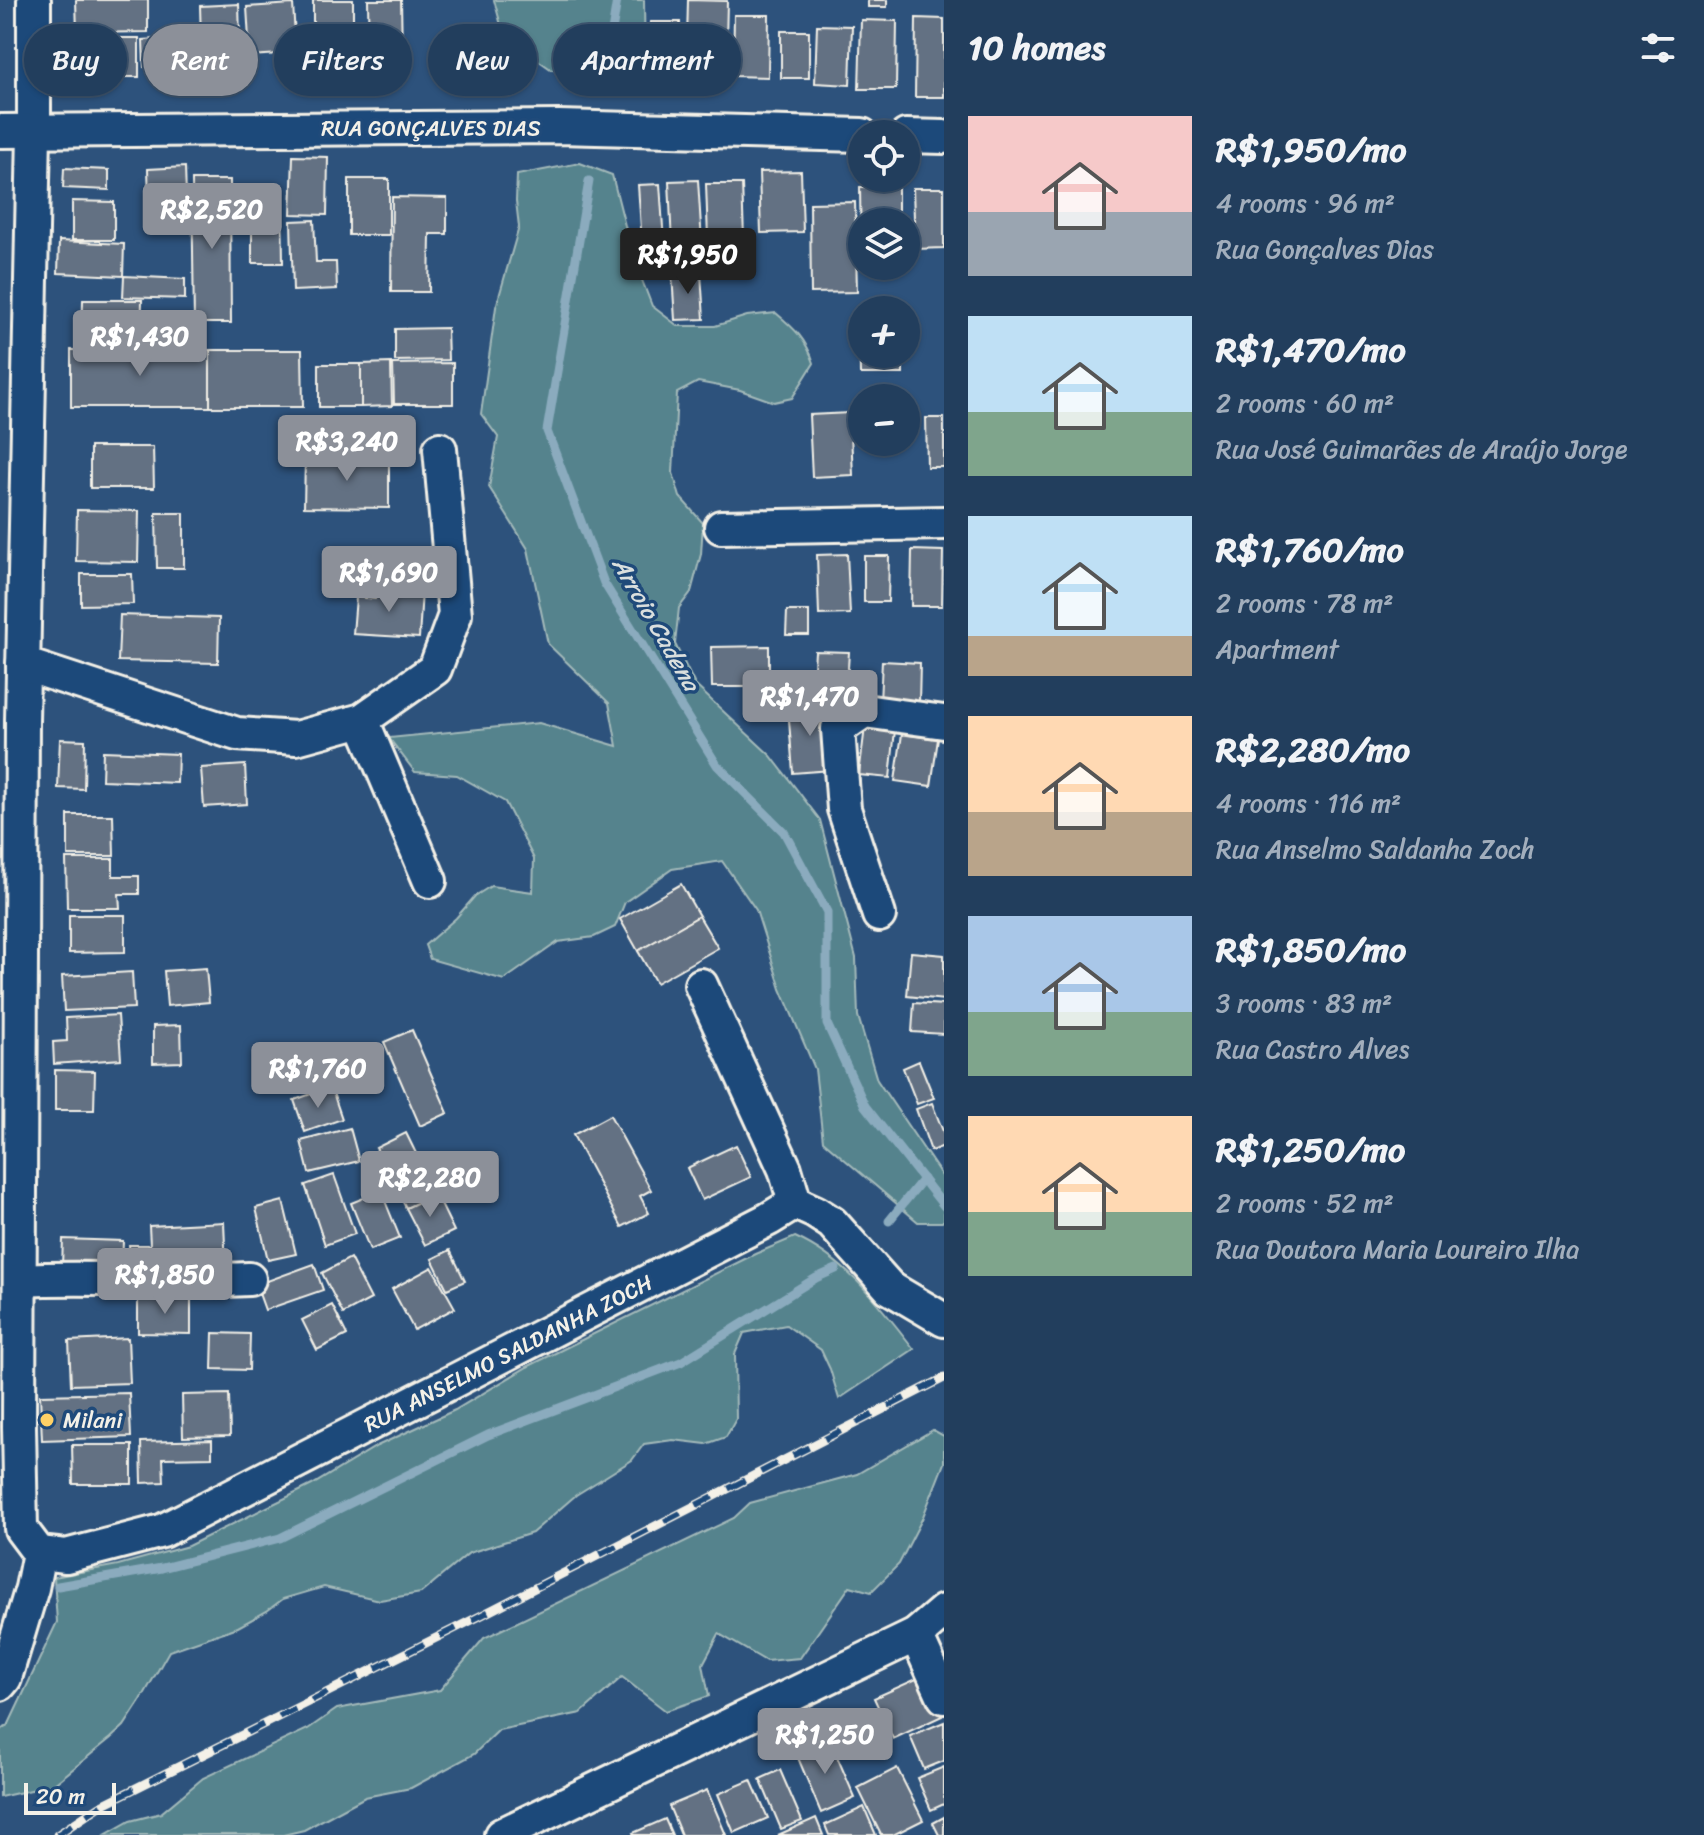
<!DOCTYPE html>
<meta charset="utf-8">
<style>
:root{--surface:#223e5d;--page:#2a4563;--text:#f1f3f6;--muted:#a2aebc;--line:#3f5772;--accent:#8c9099}
body{margin:0;font-family:Sriracha,sans-serif;background:var(--page);color:var(--text);height:100vh;display:flex;flex-direction:column;font-size:30px;white-space:nowrap}
*{box-sizing:border-box;margin:0}
p{font-size:26px;color:var(--muted)}
.icon{flex:none;width:44px;height:44px;fill:none;stroke:currentColor;stroke-width:2;stroke-linecap:round;stroke-linejoin:round}
.map{position:relative;flex:1;overflow:hidden}
.drawer{display:flex;flex-direction:column;background:var(--surface);width:760px}
.drawer>*{flex:none}
.hud{position:absolute;left:24px;top:24px;width:760px;height:72px;display:flex;gap:16px}
.tools{position:absolute;left:848px;top:120px;display:grid;gap:16px}
.tools a{display:grid;place-items:center;width:72px;height:72px;border-radius:50%;background:var(--surface);box-shadow:0 2px 6px #0004,0 0 0 2px var(--line);font-size:40px}
.scale{position:absolute;left:24px;bottom:20px;width:92px;box-sizing:border-box;padding-left:8px;border:4px solid #f4f1e8;border-top:0;font-size:22px;line-height:28px;white-space:nowrap;color:#f4f1e8;-webkit-text-stroke:6px #1f4a7a;paint-order:stroke}
.price{position:absolute;translate:-50% -68px;padding:0 18px;border-radius:8px;background:var(--accent);color:#fff;font-size:26px;line-height:52px;filter:drop-shadow(0 2px 4px #0008)}
.price::after{content:'';position:absolute;left:50%;top:48px;width:24px;height:18px;margin-left:-12px;background:inherit;clip-path:polygon(0 0,100% 0,50% 100%)}
.price.current{background:#222;color:#fff}
ul{padding:0;list-style:none}
li{display:flex;align-items:center;gap:24px;height:200px;padding:0 24px}
li span{display:grid;place-items:center;flex:none;width:224px;height:160px;border-radius:0px;color:#555}
li>.icon{margin-inline-start:auto}
span .icon{width:96px;height:96px;fill:#fffc;stroke-width:1}
li b{font-size:34px}
h2{display:flex;justify-content:space-between;align-items:center;height:96px;padding:0 24px;font-size:34px}
.chip{padding:0 28px;border-radius:36px;background:var(--surface);box-shadow:0 2px 6px #0004,0 0 0 2px var(--line);font-size:28px;line-height:72px}
.chip.current{background:var(--accent);color:#fff}
main{display:flex;flex:1;min-height:0}
.map>svg:first-child{display:block}
</style>
<main>
<div class="map">
<svg width="944" height="1835" viewBox="0 0 944 1835">
<rect width="100%" height="100%" fill="#2d527c"/>
<filter id="ink" filterUnits="userSpaceOnUse"><feTurbulence type="fractalNoise" baseFrequency=".0125" numOctaves="2"/><feDisplacementMap in="SourceGraphic" scale="16" xChannelSelector="R" yChannelSelector="G"/><feConvolveMatrix kernelMatrix="1 2 1 2 8 2 1 2 1" color-interpolation-filters="sRGB"/></filter>
<g filter="url(#ink)">
<!-- green -->
<g fill="#54838d" stroke="#a4baba" stroke-width="2">
<polygon points="494,0 644,0 645,72 552,70 504,36"/>
<path d="M580,163l32,12 21,82 19,49 26,20h37l32,-10 29,-3c19,16 30,26 38,50l-22,35 -18,4 -34,-12 -42,-8 -21,11 -4,80 7,24 23,26 -2,31 -10,38 -12,16 -4,36 20,41 76,71 49,64 36,138 2,58 19,64 67,99v41l-2,2h-24l-95,-81 -8,-72 -34,-80 -25,-79 -34,-49 -50,8 -47,33 -10,25 -21,10 -36,5 -54,38 -74,-21 -5,-14 31,-27 19,-22 16,-10 42,6 1,-33 -29,-57 -48,-27 -42,-3 -26,-34 150,-15 78,23 -8,-43 -61,-59 -20,-95 -39,-62 9,-50 -17,-23 15,-107 23,-80 -3,-26 1,-26z"/>
<path d="M795,1237c52,23 85,69 119,112l-75,50 -9,-30 -9,-19 -35,-25 -42,8 -9,21 1,65 -10,18 -20,7 -33,-4 -29,4 -12,16 -56,35 -44,38 -63,20 -48,40 -41,7 -56,-13 -41,12 -16,12 -29,16 -69,24 -28,49 -17,26 -13,12 -58,47 -53,12v-67l8,-4 49,-104 -3,-45 64,-12 70,-19 124,-61 65,-39 78,-36 72,-43 228,-113z"/>
<polygon points="933,1430 944,1436 944,1463 922,1519 899,1564 871,1592 850,1586 800,1658 766,1661 719,1634 703,1664 709,1696 666,1711 622,1677 581,1713 499,1730 474,1754 411,1788 365,1797 304,1830 283,1835 105,1835 130,1821 161,1813 203,1778 308,1729 337,1709 440,1690 484,1638 734,1518 750,1503 857,1474"/>
</g>
<g fill="none" stroke-linecap="round" stroke-linejoin="round">
<!-- stream -->
<g stroke="#8babbe" stroke-width="9">
<polyline points="603,88 617,0"/>
<polyline points="589,181 547,431 604,583 717,765 784,832 827,912 827,1024 865,1106 944,1206"/>
<polyline points="889,1221 923,1179"/>
<polyline points="58,1586 162,1568 280,1538 488,1435 681,1362 816,1278 836,1269"/>
</g>
</g>
<!-- building -->
<g fill="#647183" stroke="#f4f1e8" stroke-width="2">
<polygon points="76,0 148,0 148,32 77,33"/>
<rect x="313" y="0" width="40" height="48"/>
<polygon points="368,0 401,0 402,52 369,53"/>
<polygon points="688,0 727,1 725,83 686,82"/>
<rect x="868" y="0" width="19" height="7"/>
<polygon points="239,4 241,71 202,72 200,6"/>
<polygon points="293,4 296,53 250,56 247,7"/>
<polygon points="734,15 769,15 768,77 733,76"/>
<polygon points="916,18 944,19 944,97 915,97"/>
<polygon points="861,20 897,21 896,89 859,89"/>
<polygon points="650,22 680,22 679,80 649,80"/>
<polygon points="817,25 852,26 850,85 815,83"/>
<rect x="781" y="31" width="28" height="47"/>
<polygon points="189,37 191,80 158,82 157,67 144,67 143,40"/>
<rect x="65" y="38" width="74" height="39"/>
<polygon points="293,156 328,157 327,215 291,214"/>
<polygon points="185,167 187,227 150,229 148,169"/>
<polygon points="64,168 109,170 109,190 63,188"/>
<polygon points="801,171 803,232 761,233 759,172"/>
<rect x="349" y="179" width="40" height="56"/>
<polygon points="192,180 230,180 231,323 194,323"/>
<polygon points="698,180 702,243 672,245 669,181"/>
<polygon points="660,184 664,242 642,244 638,185"/>
<polygon points="706,184 742,184 744,237 708,238"/>
<polygon points="898,186 898,222 862,222 861,259 860,187"/>
<polygon points="913,188 944,188 944,248 915,249"/>
<polygon points="282,197 283,263 252,263 252,198"/>
<polygon points="392,197 447,198 447,234 430,234 429,292 391,292"/>
<polygon points="72,201 114,202 114,240 72,240"/>
<polygon points="855,202 857,292 811,293 810,203"/>
<polygon points="314,220 316,262 336,262 337,289 293,291 291,221"/>
<polygon points="59,241 124,244 123,276 58,273"/>
<polygon points="701,273 704,319 675,320 672,274"/>
<polygon points="124,276 185,279 185,299 123,297"/>
<polygon points="83,300 142,300 141,342 82,342"/>
<polygon points="859,319 862,319 862,354 903,354 903,374 860,374"/>
<polygon points="447,328 448,360 395,361 395,329"/>
<rect x="71" y="350" width="139" height="57"/>
<polygon points="210,350 302,350 303,407 210,407"/>
<polygon points="391,363 392,406 361,407 361,364"/>
<polygon points="453,363 453,404 394,404 393,364"/>
<rect x="319" y="364" width="42" height="43"/>
<polygon points="850,413 853,475 812,477 809,415"/>
<polygon points="926,418 944,418 944,467 927,467"/>
<polygon points="90,447 153,447 154,488 90,488"/>
<polygon points="305,458 389,459 389,508 304,507"/>
<polygon points="77,510 139,511 138,562 76,561"/>
<polygon points="156,513 184,513 184,568 157,568"/>
<polygon points="912,550 943,551 942,606 911,606"/>
<polygon points="847,554 850,614 819,615 817,555"/>
<polygon points="864,556 889,556 888,602 864,602"/>
<polygon points="81,574 132,574 133,604 81,605"/>
<polygon points="376,588 422,591 419,638 353,634 356,597 375,599"/>
<polygon points="787,611 809,611 809,635 786,635"/>
<polygon points="120,615 219,618 218,663 118,661"/>
<polygon points="769,646 769,687 712,687 711,647"/>
<polygon points="815,651 849,652 847,684 813,683"/>
<polygon points="882,661 920,663 919,704 880,702"/>
<polygon points="826,704 831,770 793,773 788,707"/>
<polygon points="865,727 895,730 890,778 859,775"/>
<polygon points="902,734 938,739 931,786 895,781"/>
<polygon points="60,739 85,740 84,789 58,788"/>
<polygon points="103,751 178,754 177,783 102,780"/>
<polygon points="245,765 247,804 204,807 201,768"/>
<polygon points="68,815 113,815 114,856 68,856"/>
<polygon points="66,859 113,859 113,876 139,876 139,894 119,894 120,908 67,908"/>
<polygon points="681,884 699,916 638,951 620,919"/>
<polygon points="69,915 125,915 125,952 69,953"/>
<polygon points="699,916 718,948 656,983 638,951"/>
<polygon points="911,952 944,955 944,1000 907,996"/>
<polygon points="206,968 209,1002 167,1006 164,971"/>
<polygon points="132,972 134,1008 64,1011 62,976"/>
<polygon points="914,1003 944,1005 944,1034 912,1032"/>
<polygon points="118,1015 121,1059 54,1064 53,1042 67,1041 66,1018"/>
<polygon points="181,1025 182,1062 153,1063 153,1026"/>
<polygon points="412,1030 448,1113 420,1126 384,1042"/>
<polygon points="919,1061 934,1098 917,1104 903,1068"/>
<polygon points="55,1070 95,1071 94,1110 55,1110"/>
<polygon points="331,1087 342,1119 305,1132 294,1100"/>
<polygon points="932,1103 944,1134 944,1146 931,1151 916,1109"/>
<polygon points="610,1115 651,1190 640,1196 649,1213 622,1227 573,1135"/>
<polygon points="350,1128 359,1161 309,1173 301,1141"/>
<polygon points="406,1133 436,1194 406,1208 376,1148"/>
<polygon points="736,1145 751,1177 702,1200 687,1168"/>
<polygon points="334,1175 355,1234 325,1245 305,1185"/>
<polygon points="381,1191 400,1238 370,1250 351,1203"/>
<polygon points="436,1194 454,1231 425,1245 406,1208"/>
<polygon points="283,1201 296,1254 268,1260 256,1208"/>
<polygon points="224,1222 226,1269 131,1272 129,1245 150,1245 149,1226"/>
<polygon points="63,1239 123,1241 122,1267 62,1266"/>
<polygon points="450,1250 465,1281 447,1289 432,1259"/>
<polygon points="350,1258 371,1299 343,1314 322,1273"/>
<polygon points="314,1264 323,1290 265,1310 256,1285"/>
<polygon points="432,1267 455,1308 414,1330 392,1289"/>
<polygon points="138,1298 191,1298 191,1334 138,1333"/>
<polygon points="332,1305 347,1335 317,1350 302,1320"/>
<polygon points="213,1333 250,1334 249,1370 212,1369"/>
<polygon points="128,1338 130,1383 71,1385 69,1341"/>
<polygon points="129,1393 131,1437 42,1440 40,1395"/>
<polygon points="229,1394 230,1436 183,1437 182,1395"/>
<polygon points="212,1440 212,1457 163,1458 164,1482 142,1483 141,1442"/>
<polygon points="72,1445 132,1445 132,1484 73,1484"/>
<polygon points="923,1676 942,1716 893,1739 874,1698"/>
<polygon points="944,1722 944,1761 924,1769 910,1736"/>
<polygon points="829,1738 855,1798 821,1813 796,1753"/>
<polygon points="944,1767 944,1804 931,1810 917,1778"/>
<polygon points="897,1768 923,1820 893,1835 881,1835 858,1788"/>
<polygon points="780,1770 802,1821 781,1829 760,1779"/>
<polygon points="751,1780 768,1818 734,1833 718,1794"/>
<polygon points="707,1790 726,1835 681,1835 669,1806"/>
<polygon points="864,1807 876,1835 829,1835 825,1825"/>
<polygon points="944,1817 944,1835 939,1835 933,1823"/>
<polygon points="816,1818 823,1835 778,1835"/>
<polygon points="665,1819 672,1835 634,1835 633,1833"/>
</g>
<g fill="none" stroke-linecap="round" stroke-linejoin="round">
<!-- minor casing -->
<g stroke="#f4f1e8" stroke-width="38">
<g id="minor">
<polyline points="34,0 34,132 22,721 19,1427 21,1529 39,1553"/>
<polyline points="0,131 559,127 862,135"/>
<polyline points="906,136 944,137"/>
<polyline points="721,527 944,523"/>
<polyline points="23,664 237,734 296,738 362,720 435,669 455,615 440,449"/>
<polyline points="362,720 430,881"/>
<polyline points="879,915 844,809 838,729 864,711 944,722"/>
<polyline points="701,985 785,1169 795,1203"/>
<path d="M20,1280c77,-4 153,3 229,-1"/>
<polyline points="39,1553 66,1556 162,1531 769,1219 795,1203 815,1212 832,1223 890,1288 944,1320"/>
<polyline points="916,1635 944,1697"/>
<polyline points="0,1684 5,1678 32,1588 39,1553"/>
<polyline points="501,1835 916,1635 944,1611"/>
</g>
</g>
<!-- minor -->
<use href="#minor" stroke="#1f4a7a" stroke-width="32"/>
<!-- rail casing -->
<g stroke="#f4f1e8" stroke-width="9">
<polyline id="rail" points="57,1835 100,1806 482,1615 944,1378"/>
</g>
<!-- rail -->
<use href="#rail" stroke="#1f4a7a" stroke-width="6" stroke-dasharray="18" stroke-linecap="butt"/>
</g>
</g>
<!-- markers -->
<circle fill="#ffd166" stroke="#1f4a7a" stroke-width="3" cx="47" cy="1420" r="8"/>
<g text-anchor="middle" stroke-width="7" stroke-linejoin="round" paint-order="stroke">
<!-- street labels -->
<g font-size="22" fill="#f4f1e8" stroke="#1f4a7a">
<text x="431" y="136">RUA GONÇALVES DIAS</text>
<text transform="translate(508 1353) rotate(-27)" y="8">RUA ANSELMO SALDANHA ZOCH</text>
</g>
<!-- poi labels -->
<g font-size="22" fill="#f4f1e8" stroke="#1f4a7a" text-anchor="start">
<text x="63" y="1428">Milani</text>
</g>
<!-- water labels -->
<g font-size="24" font-style="italic" fill="#dadfde" stroke="#1f4a7a">
<text transform="translate(656 624) rotate(60)" y="8">Arroio Cadena</text>
</g>
</g>
</svg>
<div class="tools">
<a><svg class="icon" aria-label="locate" viewBox="0 0 24 24"><circle cx="12" cy="12" r="6"/><path d="M12 2v4M12 18v4M2 12h4M18 12h4"/></svg></a>
<a><svg class="icon" aria-label="layers" viewBox="0 0 24 24"><path d="M12 4l9 5-9 5-9-5zM3 14l9 5 9-5"/></svg></a>
<a>+</a>
<a>−</a>
</div>
<div class="scale">20 m</div>
<b class="price" style="left:212px;top:251px">R$2,520</b>
<b class="price current" style="left:688px;top:296px">R$1,950</b>
<b class="price" style="left:140px;top:378px">R$1,430</b>
<b class="price" style="left:347px;top:483px">R$3,240</b>
<b class="price" style="left:389px;top:614px">R$1,690</b>
<b class="price" style="left:810px;top:738px">R$1,470</b>
<b class="price" style="left:318px;top:1110px">R$1,760</b>
<b class="price" style="left:430px;top:1219px">R$2,280</b>
<b class="price" style="left:165px;top:1316px">R$1,850</b>
<b class="price" style="left:825px;top:1776px">R$1,250</b>
<div class="hud">
<a class="chip">Buy</a>
<a class="chip current">Rent</a>
<a class="chip">Filters</a>
<a class="chip">New</a>
<a class="chip">Apartment</a>
</div>
</div>
<section class="drawer">
<h2>10 homes<svg class="icon" aria-label="filters" viewBox="0 0 24 24"><path d="M4 7h16M4 17h16"/><circle cx="9" cy="7" r="2"/><circle cx="15" cy="17" r="2"/></svg></h2>
<ul>
<li><span style="background:linear-gradient(#f6c9c9 60%,#9aa5b1 0)"><svg class="icon" aria-label="home" viewBox="0 0 24 24"><path d="M3 11l9-7 9 7M6 9v11h12V9"/></svg></span><div><b>R$1,950/mo</b><p>4 rooms · 96 m²</p><p>Rua Gonçalves Dias</p></div></li>
<li><span style="background:linear-gradient(#bfe0f5 60%,#7fa58c 0)"><svg class="icon" aria-label="home" viewBox="0 0 24 24"><path d="M3 11l9-7 9 7M6 9v11h12V9"/></svg></span><div><b>R$1,470/mo</b><p>2 rooms · 60 m²</p><p>Rua José Guimarães de Araújo Jorge</p></div></li>
<li><span style="background:linear-gradient(#bfe0f5 75%,#b9a48a 0)"><svg class="icon" aria-label="home" viewBox="0 0 24 24"><path d="M3 11l9-7 9 7M6 9v11h12V9"/></svg></span><div><b>R$1,760/mo</b><p>2 rooms · 78 m²</p><p>Apartment</p></div></li>
<li><span style="background:linear-gradient(#ffd9b3 60%,#b9a48a 0)"><svg class="icon" aria-label="home" viewBox="0 0 24 24"><path d="M3 11l9-7 9 7M6 9v11h12V9"/></svg></span><div><b>R$2,280/mo</b><p>4 rooms · 116 m²</p><p>Rua Anselmo Saldanha Zoch</p></div></li>
<li><span style="background:linear-gradient(#a9c7e8 60%,#7fa58c 0)"><svg class="icon" aria-label="home" viewBox="0 0 24 24"><path d="M3 11l9-7 9 7M6 9v11h12V9"/></svg></span><div><b>R$1,850/mo</b><p>3 rooms · 83 m²</p><p>Rua Castro Alves</p></div></li>
<li><span style="background:linear-gradient(#ffd9b3 60%,#7fa58c 0)"><svg class="icon" aria-label="home" viewBox="0 0 24 24"><path d="M3 11l9-7 9 7M6 9v11h12V9"/></svg></span><div><b>R$1,250/mo</b><p>2 rooms · 52 m²</p><p>Rua Doutora Maria Loureiro Ilha</p></div></li>
</ul>
</section>
</main>
